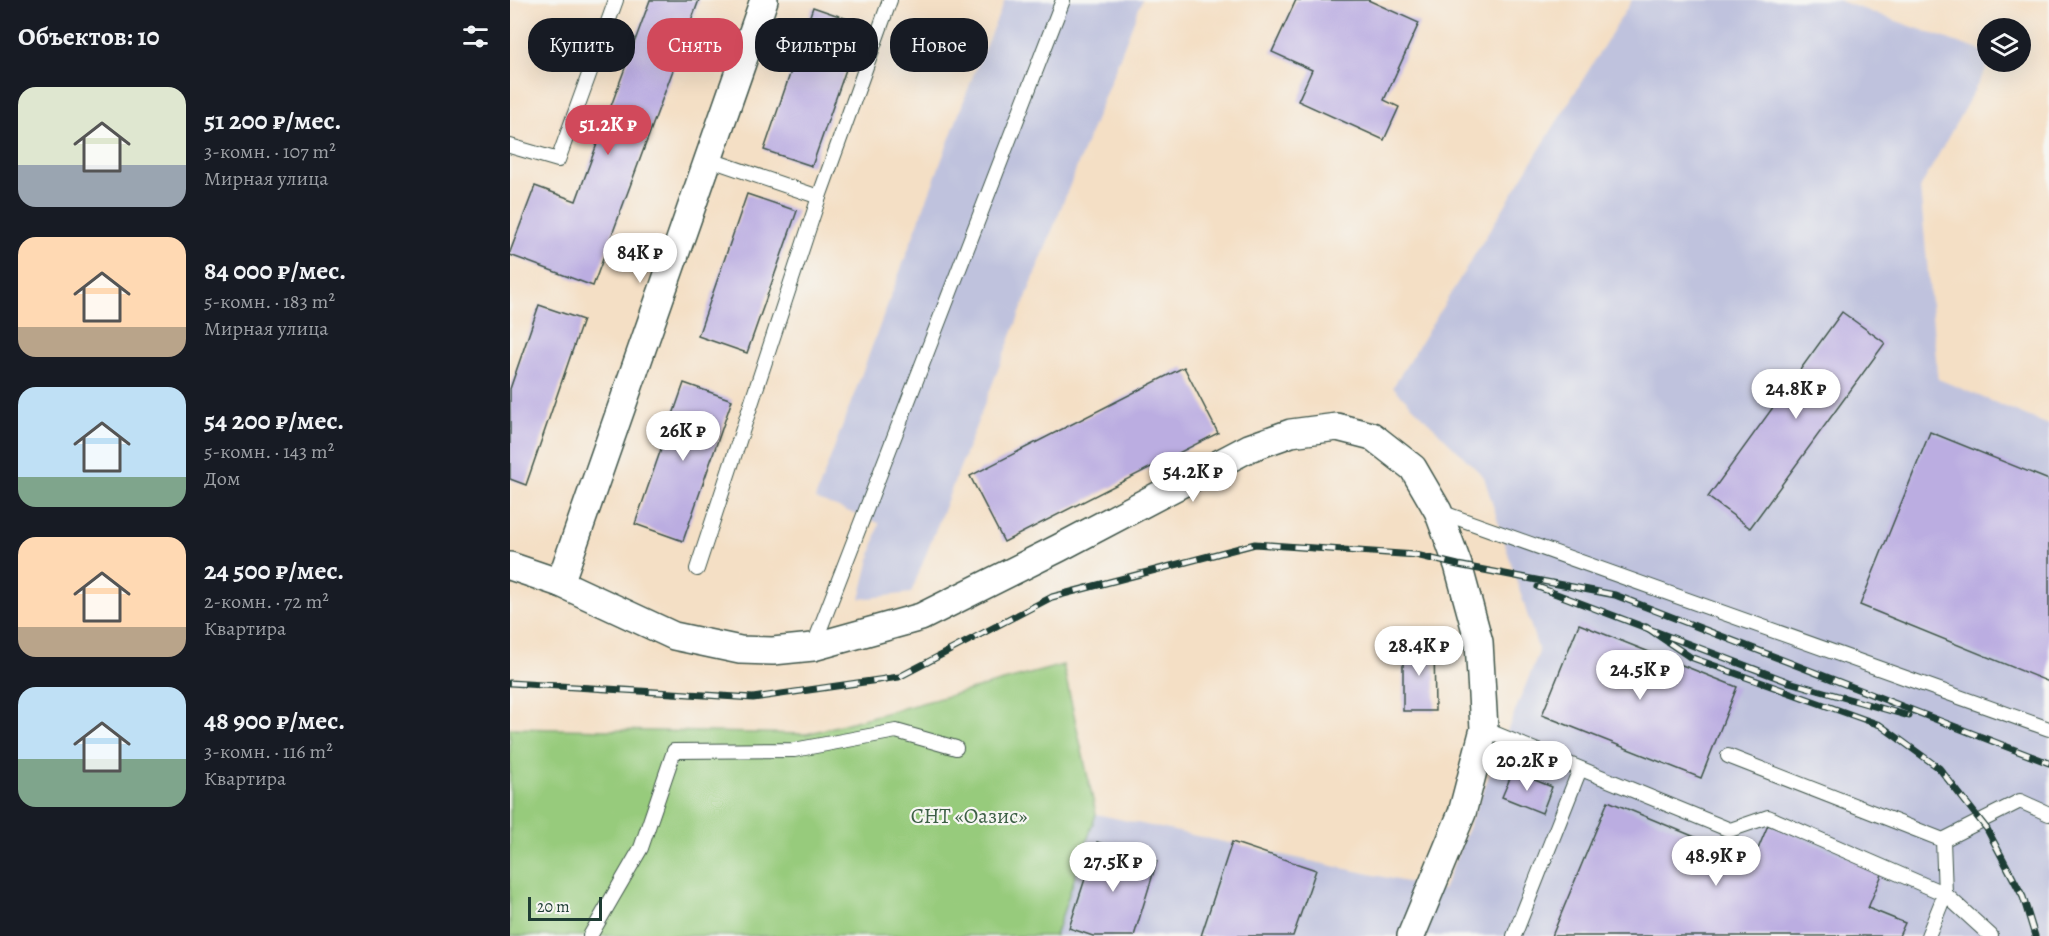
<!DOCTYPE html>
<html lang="ru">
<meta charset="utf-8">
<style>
:root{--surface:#171b24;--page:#242831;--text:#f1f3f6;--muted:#9ea1a6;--accent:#d1495b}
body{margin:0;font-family:Alegreya,serif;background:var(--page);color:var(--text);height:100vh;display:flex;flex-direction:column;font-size:22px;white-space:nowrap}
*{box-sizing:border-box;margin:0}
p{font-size:20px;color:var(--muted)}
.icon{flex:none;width:33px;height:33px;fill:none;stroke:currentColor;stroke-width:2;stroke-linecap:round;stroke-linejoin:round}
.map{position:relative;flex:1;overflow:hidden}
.panel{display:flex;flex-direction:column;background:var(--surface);width:510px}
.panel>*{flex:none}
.banner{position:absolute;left:18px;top:18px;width:570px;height:54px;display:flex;gap:12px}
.fabs{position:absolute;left:1467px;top:18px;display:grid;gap:12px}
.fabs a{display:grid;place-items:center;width:54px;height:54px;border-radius:50%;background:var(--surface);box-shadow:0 6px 24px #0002;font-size:30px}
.scale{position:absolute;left:18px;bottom:15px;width:74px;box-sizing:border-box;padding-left:6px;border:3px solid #1f3d34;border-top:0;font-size:16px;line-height:21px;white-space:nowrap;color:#1f3d34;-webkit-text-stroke:4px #f6f6f2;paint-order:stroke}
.price{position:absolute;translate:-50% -51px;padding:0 14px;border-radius:21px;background:#fff;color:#222;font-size:20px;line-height:39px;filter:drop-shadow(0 2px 3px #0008)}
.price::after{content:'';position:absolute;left:50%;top:36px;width:18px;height:14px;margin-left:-9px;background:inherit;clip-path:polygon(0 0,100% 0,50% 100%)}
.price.selected{background:var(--accent);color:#fff}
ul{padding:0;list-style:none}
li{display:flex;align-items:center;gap:18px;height:150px;padding:0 18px}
li span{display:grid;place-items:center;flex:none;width:168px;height:120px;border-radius:18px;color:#555}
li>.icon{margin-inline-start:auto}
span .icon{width:72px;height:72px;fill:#fffc;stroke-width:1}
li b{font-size:26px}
h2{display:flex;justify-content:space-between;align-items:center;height:72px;padding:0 18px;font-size:26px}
.chip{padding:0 21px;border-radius:24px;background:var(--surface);box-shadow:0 6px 24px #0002;font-size:21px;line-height:54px}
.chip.selected{background:var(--accent);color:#fff}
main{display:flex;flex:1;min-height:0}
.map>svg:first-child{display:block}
</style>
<main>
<section class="panel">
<h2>Объектов: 10<svg class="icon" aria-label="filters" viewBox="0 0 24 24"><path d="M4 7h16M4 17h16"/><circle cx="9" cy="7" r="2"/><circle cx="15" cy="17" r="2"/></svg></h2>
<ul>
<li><span style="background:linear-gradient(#dfe7d0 65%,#9aa5b1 0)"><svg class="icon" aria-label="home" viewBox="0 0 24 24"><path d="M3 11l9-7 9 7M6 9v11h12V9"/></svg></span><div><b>51 200 ₽/мес.</b><p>3-комн. · 107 m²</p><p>Мирная улица</p></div></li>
<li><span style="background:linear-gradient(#ffd9b3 75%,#b9a48a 0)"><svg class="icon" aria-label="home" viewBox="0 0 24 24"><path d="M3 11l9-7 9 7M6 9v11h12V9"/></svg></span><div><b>84 000 ₽/мес.</b><p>5-комн. · 183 m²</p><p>Мирная улица</p></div></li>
<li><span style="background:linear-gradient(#bfe0f5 75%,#7fa58c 0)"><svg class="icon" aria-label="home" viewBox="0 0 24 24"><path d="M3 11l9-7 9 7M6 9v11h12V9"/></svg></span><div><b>54 200 ₽/мес.</b><p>5-комн. · 143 m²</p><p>Дом</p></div></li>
<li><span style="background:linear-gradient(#ffd9b3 75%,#b9a48a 0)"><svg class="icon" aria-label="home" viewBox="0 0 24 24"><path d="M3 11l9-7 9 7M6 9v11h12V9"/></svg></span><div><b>24 500 ₽/мес.</b><p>2-комн. · 72 m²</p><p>Квартира</p></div></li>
<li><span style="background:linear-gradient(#bfe0f5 60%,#7fa58c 0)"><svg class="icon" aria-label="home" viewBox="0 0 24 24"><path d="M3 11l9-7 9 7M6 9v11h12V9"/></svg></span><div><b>48 900 ₽/мес.</b><p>3-комн. · 116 m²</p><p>Квартира</p></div></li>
</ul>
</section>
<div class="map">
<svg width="1539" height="936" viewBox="0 0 1539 936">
<rect width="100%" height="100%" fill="#f6f6f2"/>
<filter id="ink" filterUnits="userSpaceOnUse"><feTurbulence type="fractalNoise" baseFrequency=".0167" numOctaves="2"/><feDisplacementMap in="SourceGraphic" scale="12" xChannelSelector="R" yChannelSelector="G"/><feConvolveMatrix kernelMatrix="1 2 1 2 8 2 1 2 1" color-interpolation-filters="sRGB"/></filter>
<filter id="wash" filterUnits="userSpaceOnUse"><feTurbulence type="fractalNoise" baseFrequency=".008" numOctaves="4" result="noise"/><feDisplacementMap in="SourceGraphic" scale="24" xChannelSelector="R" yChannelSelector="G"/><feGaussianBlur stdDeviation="1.35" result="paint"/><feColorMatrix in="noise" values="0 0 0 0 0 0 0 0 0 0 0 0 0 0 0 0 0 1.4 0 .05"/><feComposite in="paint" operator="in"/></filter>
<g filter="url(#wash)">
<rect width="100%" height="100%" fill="#f4dfc5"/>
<!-- industrial -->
<g fill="#bfc2dd">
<polygon points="495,0 632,0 401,593 350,599 369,523 305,499 463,76"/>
<polygon points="1122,0 1327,0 1477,53 1478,62 1480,62 1410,188 1428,379 1539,425 1539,936 545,936 586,814 933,890 1029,652 974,477 883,387"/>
</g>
<!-- green -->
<polygon fill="#97cb7b" stroke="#5b8458" stroke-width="1.5" points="553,665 586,814 545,936 0,936 0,728 297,734"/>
<g id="blocks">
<!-- building -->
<g fill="#bbade1">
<polygon points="140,0 189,0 83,286 0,255 0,252 25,186 66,201"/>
<polygon points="786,0 858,0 909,23 874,100 889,107 874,140 788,101 802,70 762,52"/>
<polygon points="303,7 352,24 302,166 254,150"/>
<polygon points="237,194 287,211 237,353 188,336"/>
<polygon points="29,305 73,320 16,485 0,479 0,389"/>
<polygon points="1332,312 1375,343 1240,528 1198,497"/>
<polygon points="674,367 708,433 494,542 460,476"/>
<polygon points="174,383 222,400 173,541 125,524"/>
<polygon points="1420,432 1539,480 1539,682 1350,605"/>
<polygon points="1069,624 1227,687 1191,778 1032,715"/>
<polygon points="893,642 924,642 925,711 893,711"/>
<polygon points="1003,771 1042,787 1032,813 992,797"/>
<polygon points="1098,801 1243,861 1258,825 1373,872 1358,908 1395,923 1389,936 1042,936"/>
<polygon points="587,842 647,861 624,936 583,936 559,928"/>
<polygon points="722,842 806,870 783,936 691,936"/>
</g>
</g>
</g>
<g filter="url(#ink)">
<use href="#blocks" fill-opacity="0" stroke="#3f554a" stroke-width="1.5"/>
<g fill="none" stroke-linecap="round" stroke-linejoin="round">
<!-- lane casing -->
<g stroke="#3f554a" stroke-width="16">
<g id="lane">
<polyline points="0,146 48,160 106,0"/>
<polyline points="198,159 309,197 380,0"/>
<polyline points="928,511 1539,729"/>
<polyline points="187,569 309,197"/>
<polyline points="303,647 553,0"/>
<polyline points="974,729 1220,830 1258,817 1435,894 1481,936"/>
<polyline points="1218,756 1433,840 1510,801 1539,814"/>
<polyline points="80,936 131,848 164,751 284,750 386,731 446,748"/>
<polyline points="1004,936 1070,769"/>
<polyline points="1418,936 1435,894 1433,840"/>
</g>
</g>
<!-- street casing -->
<g stroke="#3f554a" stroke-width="30">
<g id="street">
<polyline points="0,566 50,583 164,636 230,650 263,651 303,647 411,617 549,548 739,448 781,433 827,427 862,436 903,468 928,511 948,565 969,642 974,729 952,813 901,936"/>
<polyline points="50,583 254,0"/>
</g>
</g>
<!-- lane -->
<use href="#lane" stroke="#fff" stroke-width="14"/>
<!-- street -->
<use href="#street" stroke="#fff" stroke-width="27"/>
<!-- rail casing -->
<g stroke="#1f3d34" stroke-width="7">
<g id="rail">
<polyline points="1028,587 1279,682 1399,716"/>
<polyline points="1136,627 1180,657 1370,725 1429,768 1477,829 1513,897 1525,936"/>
<polyline points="0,683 243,698 389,677 542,597 745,544 906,555 948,565 1105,595 1539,763"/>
</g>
</g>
<!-- rail -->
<use href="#rail" stroke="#f6f6f2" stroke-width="4.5" stroke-dasharray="14" stroke-linecap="butt"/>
</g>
</g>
<g text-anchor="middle" stroke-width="4.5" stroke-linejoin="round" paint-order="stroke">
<!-- park labels -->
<g font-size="21" fill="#3d6046" stroke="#f6f6f2">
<text x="459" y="823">СНТ «Оазис»</text>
</g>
</g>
</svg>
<div class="fabs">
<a><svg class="icon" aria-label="layers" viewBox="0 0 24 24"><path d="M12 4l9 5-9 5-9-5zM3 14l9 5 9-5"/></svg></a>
</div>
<div class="scale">20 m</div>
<b class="price selected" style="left:98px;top:156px">51.2K ₽</b>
<b class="price" style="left:130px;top:284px">84K ₽</b>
<b class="price" style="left:1286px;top:420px">24.8K ₽</b>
<b class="price" style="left:173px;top:462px">26K ₽</b>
<b class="price" style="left:683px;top:503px">54.2K ₽</b>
<b class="price" style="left:909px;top:677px">28.4K ₽</b>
<b class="price" style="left:1130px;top:701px">24.5K ₽</b>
<b class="price" style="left:1017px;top:792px">20.2K ₽</b>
<b class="price" style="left:1206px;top:887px">48.9K ₽</b>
<b class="price" style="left:603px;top:893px">27.5K ₽</b>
<div class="banner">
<a class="chip">Купить</a>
<a class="chip selected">Снять</a>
<a class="chip">Фильтры</a>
<a class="chip">Новое</a>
</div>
</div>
</main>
